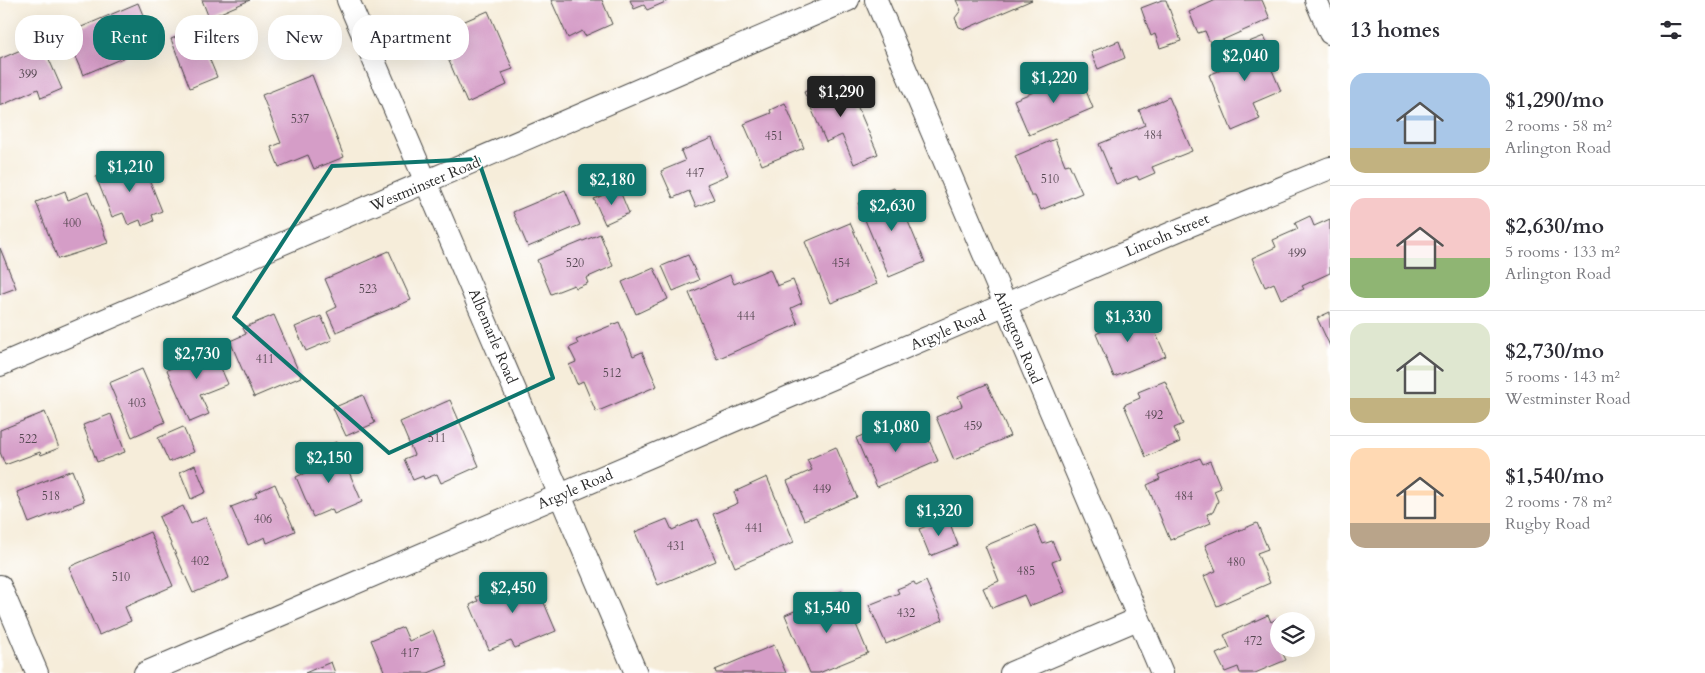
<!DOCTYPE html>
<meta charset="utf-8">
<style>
:root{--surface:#fff;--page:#f2f2f3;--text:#2b2b33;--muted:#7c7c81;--line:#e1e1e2;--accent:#0f766e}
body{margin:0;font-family:Cardo,serif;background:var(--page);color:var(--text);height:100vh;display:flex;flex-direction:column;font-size:19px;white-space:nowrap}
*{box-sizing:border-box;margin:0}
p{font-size:16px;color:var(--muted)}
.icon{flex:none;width:28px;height:28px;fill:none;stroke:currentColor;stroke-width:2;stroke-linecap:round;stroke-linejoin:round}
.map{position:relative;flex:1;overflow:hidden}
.details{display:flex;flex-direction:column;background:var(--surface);width:375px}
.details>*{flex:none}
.banner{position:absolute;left:15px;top:15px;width:475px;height:45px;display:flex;gap:10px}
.buttons{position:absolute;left:1270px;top:612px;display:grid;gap:10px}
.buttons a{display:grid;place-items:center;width:45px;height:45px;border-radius:50%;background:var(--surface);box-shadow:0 5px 20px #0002;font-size:25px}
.price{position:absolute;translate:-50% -42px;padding:0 11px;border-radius:5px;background:var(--accent);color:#fff;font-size:16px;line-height:32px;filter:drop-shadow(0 1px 2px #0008)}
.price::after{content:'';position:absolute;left:50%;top:30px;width:15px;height:11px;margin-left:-8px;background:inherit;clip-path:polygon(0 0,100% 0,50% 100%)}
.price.on{background:#222;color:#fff}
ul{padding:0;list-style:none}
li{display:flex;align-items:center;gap:15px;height:125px;padding:0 20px}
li+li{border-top:1px solid var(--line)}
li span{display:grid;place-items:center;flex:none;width:140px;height:100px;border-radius:15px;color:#555}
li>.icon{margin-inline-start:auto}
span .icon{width:60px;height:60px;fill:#fffc;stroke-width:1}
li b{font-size:21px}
h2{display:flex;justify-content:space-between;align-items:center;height:60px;padding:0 20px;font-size:21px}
.tag{padding:0 18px;border-radius:20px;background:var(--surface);box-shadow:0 5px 20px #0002;font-size:18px;line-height:45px}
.tag.on{background:var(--accent);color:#fff}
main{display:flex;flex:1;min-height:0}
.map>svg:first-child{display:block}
</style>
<main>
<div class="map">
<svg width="1330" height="673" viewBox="0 0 1330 673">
<rect width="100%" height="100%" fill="#fff"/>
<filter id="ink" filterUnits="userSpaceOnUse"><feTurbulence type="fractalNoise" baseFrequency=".02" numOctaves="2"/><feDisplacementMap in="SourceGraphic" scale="10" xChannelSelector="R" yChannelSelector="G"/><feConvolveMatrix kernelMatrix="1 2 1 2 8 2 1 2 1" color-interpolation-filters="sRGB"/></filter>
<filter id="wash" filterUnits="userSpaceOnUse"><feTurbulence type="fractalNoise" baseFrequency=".0096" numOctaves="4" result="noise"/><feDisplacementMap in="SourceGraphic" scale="20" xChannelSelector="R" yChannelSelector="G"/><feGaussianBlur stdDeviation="1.12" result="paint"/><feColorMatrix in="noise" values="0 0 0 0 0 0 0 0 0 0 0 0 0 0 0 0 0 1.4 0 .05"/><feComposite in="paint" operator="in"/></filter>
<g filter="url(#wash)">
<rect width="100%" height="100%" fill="#f6edda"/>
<g id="blocks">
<!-- building -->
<g fill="#d59dc7">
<polygon points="202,0 250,0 209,18"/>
<polygon points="551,0 602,0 612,24 585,36 582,31 568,38"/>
<polygon points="630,0 670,0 647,10 644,5 634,9"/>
<polygon points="956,0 1032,0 965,29 959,27 955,18 961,10"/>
<polygon points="1162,0 1166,0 1181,41 1160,48 1155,34 1151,36 1141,8"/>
<polygon points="1216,0 1262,0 1270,19 1211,45 1205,31 1198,33 1189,12"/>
<polygon points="138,3 155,44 83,75 65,34"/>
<polygon points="488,11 513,69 502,73 507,85 467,103 437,33"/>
<polygon points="197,29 217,77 190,88 171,39"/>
<polygon points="1264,36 1271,54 1266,56 1281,91 1253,103 1260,119 1232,131 1209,75 1228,67 1221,53"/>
<polygon points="41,41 62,89 41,98 38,89 0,106 0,59"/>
<polygon points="1119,41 1125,58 1098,69 1091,52"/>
<polygon points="1082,72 1087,84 1084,86 1093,108 1029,135 1014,100"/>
<polygon points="312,75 344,157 314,169 308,155 279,167 271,147 281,143 262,95"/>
<polygon points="844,75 878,154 854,164 842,135 826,142 804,92"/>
<polygon points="1169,97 1192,151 1152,167 1155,173 1139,180 1137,176 1116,184 1099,144 1145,125 1139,110"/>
<polygon points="785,103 804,148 762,165 744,124 771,113 770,110"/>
<polygon points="712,138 728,175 707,184 714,199 696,207 689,191 673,198 661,171 685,161 681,151"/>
<polygon points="1055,139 1065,165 1069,164 1082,193 1041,210 1035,196 1031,196 1015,156"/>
<polygon points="141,159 162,211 152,215 154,221 142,226 140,220 128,225 123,213 112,217 96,177"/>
<polygon points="894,188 925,262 889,277 858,203"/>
<polygon points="619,189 629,213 605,224 594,199"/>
<polygon points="565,190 580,225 528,247 513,212"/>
<polygon points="65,191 68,200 88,192 108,243 58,259 36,202"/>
<polygon points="1310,216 1314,226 1330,219 1330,273 1302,286 1304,289 1281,299 1274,283 1265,287 1252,258 1276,247 1273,240 1298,229 1295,223"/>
<polygon points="850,223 877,284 831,303 805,242"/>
<polygon points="600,234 613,266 586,278 588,283 576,288 574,285 551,294 537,260"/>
<polygon points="0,248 16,288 0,294"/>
<polygon points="389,251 411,300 336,332 327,312 337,307 325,279"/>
<polygon points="688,255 699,280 673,291 662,266"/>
<polygon points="654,268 668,299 636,314 622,282"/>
<polygon points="770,269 777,286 793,280 802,303 791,308 798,324 717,359 689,293 730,275 734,284"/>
<polygon points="1118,312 1122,322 1141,315 1145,327 1152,325 1166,356 1114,377 1096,334 1102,331 1098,320"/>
<polygon points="1330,312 1330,346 1317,318"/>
<polygon points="274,315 301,377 254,397 230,341 246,334 243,328"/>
<polygon points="321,316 332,340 306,351 295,327"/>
<polygon points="619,322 633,356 642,352 657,386 596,412 583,381 577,384 569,365 576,362 569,348 578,344 576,340"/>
<polygon points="210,343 228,384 200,395 209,414 190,422 167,370 194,358 191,351"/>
<polygon points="142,369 165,422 132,437 109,383"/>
<polygon points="1165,381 1183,424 1174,428 1180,442 1146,457 1124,405 1140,398 1138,392"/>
<polygon points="987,384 1010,436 954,460 936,417 962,406 958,396"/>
<polygon points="363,395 375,423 346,436 333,408"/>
<polygon points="450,400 479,466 441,483 437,474 424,479 423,476 413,480 404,459 414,455 400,422"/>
<polygon points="45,412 59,448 41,455 40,452 5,465 0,452 0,430"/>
<polygon points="111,414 125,452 97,462 83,425"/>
<polygon points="891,423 896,435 922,424 938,461 877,487 856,438"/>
<polygon points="183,427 194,452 169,462 158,438"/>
<polygon points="336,442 362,502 334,514 332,509 313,517 296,477 324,464 318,450"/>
<polygon points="836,447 857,497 804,520 787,481 812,470 807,460"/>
<polygon points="1200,458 1203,464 1210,461 1221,488 1214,491 1218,501 1213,512 1207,514 1211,523 1170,540 1147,485 1160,479 1158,475"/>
<polygon points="195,465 206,492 191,499 180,472"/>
<polygon points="72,470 84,501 29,523 17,492"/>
<polygon points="767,477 794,542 735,567 713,514 738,503 734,492"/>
<polygon points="275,484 295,531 267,543 265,537 248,545 231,507 257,497 255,493"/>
<polygon points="183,506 191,524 206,517 229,578 193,593 159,517"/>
<polygon points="948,518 958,545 930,556 919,529"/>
<polygon points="667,519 672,530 698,519 716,561 658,585 635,532"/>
<polygon points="1257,523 1268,549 1257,553 1270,583 1217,606 1204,576 1216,571 1205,545"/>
<polygon points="1035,525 1043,544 1052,541 1060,559 1052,562 1065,592 1029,606 1024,595 992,608 983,588 999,581 985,546"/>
<polygon points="150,532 173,586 125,607 131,621 99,635 69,567"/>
<polygon points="523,577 524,580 533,577 556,631 515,648 511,641 489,650 470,605 478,601 476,597"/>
<polygon points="926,581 943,620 886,644 869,605 899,593 897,589 914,582 916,586"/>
<polygon points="842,591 868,653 819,673 810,673 785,615"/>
<polygon points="1268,615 1271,622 1278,618 1279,621 1279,649 1289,649 1282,652 1286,660 1255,673 1240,673 1238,667 1225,672 1216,654 1230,648 1224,635"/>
<polygon points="403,627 409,641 433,630 448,665 428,673 385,673 371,640"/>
<polygon points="774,645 786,673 716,673 715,670"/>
<polygon points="331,662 335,673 305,673"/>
</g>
</g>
</g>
<g filter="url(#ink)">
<use href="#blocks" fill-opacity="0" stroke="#494845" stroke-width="1"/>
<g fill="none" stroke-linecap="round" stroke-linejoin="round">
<!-- street casing -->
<g stroke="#494845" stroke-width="24">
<g id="street">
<polyline points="348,0 636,673"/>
<polyline points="876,0 1162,673"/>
<polyline points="1316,0 1330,33"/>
<polyline points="0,365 848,0"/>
<polyline points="0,586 37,673"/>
<polyline points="145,673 1181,229 1330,168"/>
<polyline points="1011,673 1138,619"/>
</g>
</g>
<!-- street -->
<use href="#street" stroke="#fff" stroke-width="22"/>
</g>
</g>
<!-- marked area -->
<path fill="none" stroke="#0f766e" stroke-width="4" stroke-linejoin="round" d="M478,159l75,219 -164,75 -155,-136 98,-151z"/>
<g text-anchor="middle" stroke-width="4" stroke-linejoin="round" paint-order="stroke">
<!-- number labels -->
<g font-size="12" fill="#564852">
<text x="28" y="78">399</text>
<text x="300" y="123">537</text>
<text x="1153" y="139">484</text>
<text x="774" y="140">451</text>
<text x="695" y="177">447</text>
<text x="1050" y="183">510</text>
<text x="72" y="227">400</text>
<text x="1297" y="257">499</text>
<text x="575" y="267">520</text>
<text x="841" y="267">454</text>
<text x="368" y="293">523</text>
<text x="746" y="320">444</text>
<text x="265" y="363">411</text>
<text x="612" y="377">512</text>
<text x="137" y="407">403</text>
<text x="1154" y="419">492</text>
<text x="973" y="430">459</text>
<text x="437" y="442">511</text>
<text x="28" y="443">522</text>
<text x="822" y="493">449</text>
<text x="51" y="500">518</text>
<text x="1184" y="500">484</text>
<text x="263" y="523">406</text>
<text x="754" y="532">441</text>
<text x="676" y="550">431</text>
<text x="200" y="565">402</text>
<text x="1236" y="566">480</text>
<text x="1026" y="575">485</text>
<text x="121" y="581">510</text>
<text x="906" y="617">432</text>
<text x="1253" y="645">472</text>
<text x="410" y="657">417</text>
</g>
<!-- street labels -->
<g font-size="15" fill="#2b2b2b" stroke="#fff">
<text transform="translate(425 184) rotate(-23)" y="5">Westminster Road</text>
<text transform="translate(1167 235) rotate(-23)" y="5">Lincoln Street</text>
<text transform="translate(948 330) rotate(-23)" y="5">Argyle Road</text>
<text transform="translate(493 336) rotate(67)" y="5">Albemarle Road</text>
<text transform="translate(1018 337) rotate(67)" y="5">Arlington Road</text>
<text transform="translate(575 489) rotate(-23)" y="5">Argyle Road</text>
</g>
</g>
</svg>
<div class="buttons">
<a><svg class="icon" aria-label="layers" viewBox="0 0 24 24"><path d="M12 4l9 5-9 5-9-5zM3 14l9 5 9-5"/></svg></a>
</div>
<b class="price" style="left:1245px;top:82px">$2,040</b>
<b class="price" style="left:1054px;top:104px">$1,220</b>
<b class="price on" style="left:841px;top:118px">$1,290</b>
<b class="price" style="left:130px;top:193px">$1,210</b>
<b class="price" style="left:612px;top:206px">$2,180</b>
<b class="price" style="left:892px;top:232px">$2,630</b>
<b class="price" style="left:1128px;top:343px">$1,330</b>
<b class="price" style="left:197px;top:380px">$2,730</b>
<b class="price" style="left:896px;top:453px">$1,080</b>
<b class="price" style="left:329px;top:484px">$2,150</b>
<b class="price" style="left:939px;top:537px">$1,320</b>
<b class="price" style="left:513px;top:614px">$2,450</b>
<b class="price" style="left:827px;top:634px">$1,540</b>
<div class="banner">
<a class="tag">Buy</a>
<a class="tag on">Rent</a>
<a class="tag">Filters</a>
<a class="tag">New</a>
<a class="tag">Apartment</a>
</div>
</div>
<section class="details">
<h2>13 homes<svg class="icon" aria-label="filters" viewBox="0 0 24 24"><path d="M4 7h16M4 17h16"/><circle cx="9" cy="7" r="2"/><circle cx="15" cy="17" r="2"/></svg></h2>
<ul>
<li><span style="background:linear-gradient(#a9c7e8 75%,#c2b280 0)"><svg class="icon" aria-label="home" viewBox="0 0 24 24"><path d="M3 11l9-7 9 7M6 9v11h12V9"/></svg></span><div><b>$1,290/mo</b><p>2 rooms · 58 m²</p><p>Arlington Road</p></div></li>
<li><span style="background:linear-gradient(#f6c9c9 60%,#8fb573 0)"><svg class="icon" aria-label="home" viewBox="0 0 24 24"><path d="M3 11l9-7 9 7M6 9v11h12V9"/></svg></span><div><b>$2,630/mo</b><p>5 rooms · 133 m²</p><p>Arlington Road</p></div></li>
<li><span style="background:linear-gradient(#dfe7d0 75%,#c2b280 0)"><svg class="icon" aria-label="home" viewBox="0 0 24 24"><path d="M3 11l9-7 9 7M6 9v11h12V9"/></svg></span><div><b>$2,730/mo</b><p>5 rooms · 143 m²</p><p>Westminster Road</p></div></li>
<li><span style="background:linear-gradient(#ffd9b3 75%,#b9a48a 0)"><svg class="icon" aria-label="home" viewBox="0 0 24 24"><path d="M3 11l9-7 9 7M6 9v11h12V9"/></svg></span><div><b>$1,540/mo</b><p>2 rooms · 78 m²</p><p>Rugby Road</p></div></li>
</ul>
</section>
</main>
